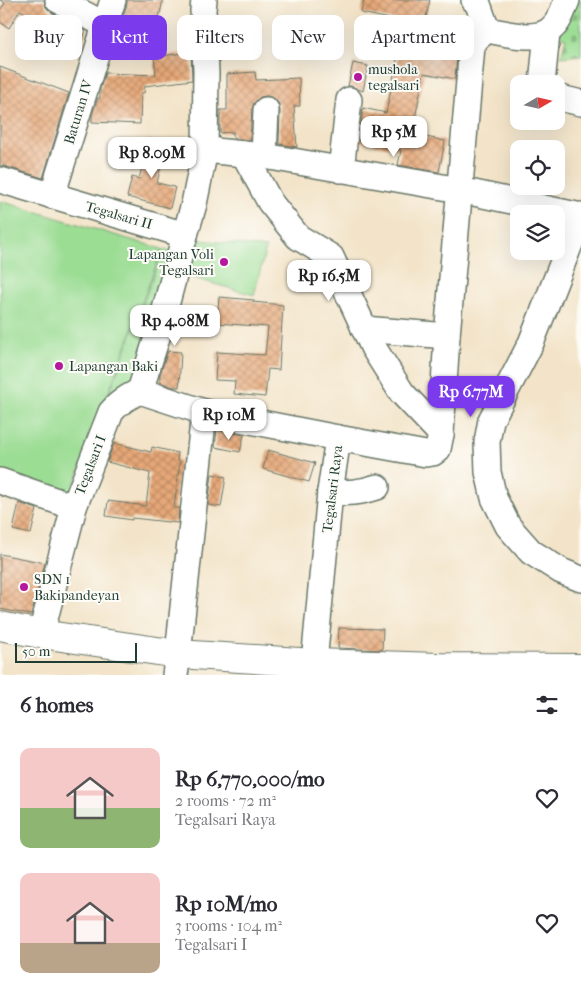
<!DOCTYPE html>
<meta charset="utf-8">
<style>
:root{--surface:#fff;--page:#f7f7f7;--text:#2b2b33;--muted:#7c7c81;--accent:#7c3aed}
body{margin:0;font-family:"IM FELL French Canon",serif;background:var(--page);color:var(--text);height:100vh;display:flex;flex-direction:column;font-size:19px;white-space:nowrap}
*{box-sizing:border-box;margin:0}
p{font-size:16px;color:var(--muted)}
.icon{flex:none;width:28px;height:28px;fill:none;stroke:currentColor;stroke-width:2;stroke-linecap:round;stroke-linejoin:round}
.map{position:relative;height:675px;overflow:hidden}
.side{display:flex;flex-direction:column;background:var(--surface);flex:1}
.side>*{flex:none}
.top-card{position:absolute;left:15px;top:15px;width:551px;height:45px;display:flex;gap:10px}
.needle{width:32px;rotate:81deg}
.buttons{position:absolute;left:510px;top:75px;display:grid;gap:10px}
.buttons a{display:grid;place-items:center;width:55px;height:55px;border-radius:10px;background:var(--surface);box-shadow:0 5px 20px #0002;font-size:25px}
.scale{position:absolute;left:15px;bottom:12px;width:122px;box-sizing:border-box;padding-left:5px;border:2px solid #1f3d34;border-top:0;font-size:14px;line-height:18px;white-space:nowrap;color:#1f3d34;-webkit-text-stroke:4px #fdfcf7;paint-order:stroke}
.price{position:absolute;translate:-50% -42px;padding:0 11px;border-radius:10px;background:#fff;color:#222;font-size:16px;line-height:32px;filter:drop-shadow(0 1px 2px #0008)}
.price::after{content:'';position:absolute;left:50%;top:30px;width:15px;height:11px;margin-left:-8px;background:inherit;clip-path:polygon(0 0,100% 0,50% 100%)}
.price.selected{background:var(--accent);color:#fff}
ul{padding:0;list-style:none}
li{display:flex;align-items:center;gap:15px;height:125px;padding:0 20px}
li span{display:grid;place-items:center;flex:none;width:140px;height:100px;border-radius:10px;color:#555}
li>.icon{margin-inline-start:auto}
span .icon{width:60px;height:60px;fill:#fffc;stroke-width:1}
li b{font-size:21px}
h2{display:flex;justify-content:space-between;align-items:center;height:60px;padding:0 20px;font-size:21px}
.chip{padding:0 18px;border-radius:10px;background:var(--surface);box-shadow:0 5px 20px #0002;font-size:18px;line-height:45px}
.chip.selected{background:var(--accent);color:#fff}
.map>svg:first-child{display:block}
</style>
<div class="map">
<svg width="581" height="675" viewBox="0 0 581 675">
<defs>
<pattern id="cemetery-stones" width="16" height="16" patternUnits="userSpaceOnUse" patternTransform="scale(1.25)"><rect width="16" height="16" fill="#9cdd94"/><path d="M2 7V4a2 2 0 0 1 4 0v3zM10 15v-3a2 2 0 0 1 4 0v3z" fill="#7fb47a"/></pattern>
<pattern id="building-cross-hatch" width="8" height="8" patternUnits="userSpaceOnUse" patternTransform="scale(1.25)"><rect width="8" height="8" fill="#e7a878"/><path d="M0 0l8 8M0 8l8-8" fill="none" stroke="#bb8a63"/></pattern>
</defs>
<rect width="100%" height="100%" fill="#fdfcf7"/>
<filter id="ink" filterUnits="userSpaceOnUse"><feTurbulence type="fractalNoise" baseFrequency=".02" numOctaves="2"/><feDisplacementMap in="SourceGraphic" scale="10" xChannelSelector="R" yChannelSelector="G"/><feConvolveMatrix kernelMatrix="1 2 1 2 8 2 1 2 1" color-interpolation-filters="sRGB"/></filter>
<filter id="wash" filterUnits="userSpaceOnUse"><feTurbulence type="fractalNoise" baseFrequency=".0096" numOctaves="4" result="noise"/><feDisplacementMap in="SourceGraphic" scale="20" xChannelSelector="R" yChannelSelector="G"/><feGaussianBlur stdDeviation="1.12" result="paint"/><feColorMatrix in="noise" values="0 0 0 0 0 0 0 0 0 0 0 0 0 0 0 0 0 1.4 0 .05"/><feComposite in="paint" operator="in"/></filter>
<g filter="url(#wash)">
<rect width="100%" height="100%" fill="#f3e4c9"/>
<!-- green -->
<g fill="#9cdd94" stroke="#5e8d64">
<polygon points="0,201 162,249 66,507 0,484"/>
<polygon points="194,239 266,248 254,295 182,275"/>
<polygon points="163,249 172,252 131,387 104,408"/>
</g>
<!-- cemetery -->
<polygon fill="url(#cemetery-stones)" stroke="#5e8d64" points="571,0 581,0 581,55 561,57 566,38 555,36"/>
<g id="blocks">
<!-- building -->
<g fill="url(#building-cross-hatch)">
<polygon points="0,0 44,0 46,7 51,12 86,31 80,44 47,28 48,25 20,10 9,28 0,22 0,10 5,3"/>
<polygon points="127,0 163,0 154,40 118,33 127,4"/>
<polygon points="364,0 430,0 426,17 461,24 455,57 457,57 455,79 424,73 412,134 445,141 439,172 398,165 401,150 359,141 363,108 386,113 399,50 394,49 400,21 361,13"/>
<polygon points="191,52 192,80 145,86 144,93 141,93 140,124 92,122 92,115 98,98 100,98 100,89 105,73 156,75 154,57"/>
<polygon points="353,63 368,66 363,91 351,86 348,86"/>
<polygon points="0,67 69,93 43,178 4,166 0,166"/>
<polygon points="255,72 256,80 299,78 300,106 294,106 297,147 279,144 280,111 279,104 274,98 267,96 260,97 254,103 252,109 250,140 233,138 233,132 220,133 220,110 227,110 227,74"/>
<polygon points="149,140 166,145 157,183 175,187 170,208 127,197 132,177 139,179"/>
<polygon points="219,297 254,300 253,302 283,305 279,370 268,369 265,397 234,394 235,381 215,380 217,352 265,355 268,327 217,323"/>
<polygon points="168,351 181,352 179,387 173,387 160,382 160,374"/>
<polygon points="217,430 244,435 240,452 215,447"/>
<polygon points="114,443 151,452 152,447 178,453 177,460 180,461 174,508 179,508 178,523 132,518 132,520 106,516 108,501 146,506 150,473 107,462"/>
<polygon points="268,450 315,463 309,482 263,469"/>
<polygon points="212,474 226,477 221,507 208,505"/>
<polygon points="19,503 37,509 31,534 13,530"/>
<polygon points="0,554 45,563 31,615 0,609"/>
<polygon points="339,628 383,629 382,650 338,648"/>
</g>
</g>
</g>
<g filter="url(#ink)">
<use href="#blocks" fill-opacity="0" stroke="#697768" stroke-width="1"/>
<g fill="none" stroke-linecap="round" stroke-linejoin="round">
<!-- minor casing -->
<g stroke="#697768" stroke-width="28">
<g id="minor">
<polyline points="58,0 105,25"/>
<polyline points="474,0 478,4 487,30"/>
<path d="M487,30c17,3 52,13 65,-2 8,-7 11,-18 15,-28"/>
<polyline points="542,84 547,33"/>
<polyline points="556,97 581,103"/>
<polyline points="205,150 264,156 460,190 581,216 581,215"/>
<polyline points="244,154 270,202 298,237 331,257 373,347 402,393 441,434"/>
<polyline points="264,156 266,110"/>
<polyline points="341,170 349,100"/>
<polyline points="0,180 185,235"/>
<polyline points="52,196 113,0"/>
<polyline points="581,216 531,343 491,420 487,442 488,472 494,498 508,526 531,552 561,571 581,579"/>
<polyline points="364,329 447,336"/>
<polyline points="204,412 338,438"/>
<path d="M0,481l74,26 37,-95c8,-10 17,-15 29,-21"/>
<path d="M330,492c18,1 29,1 47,-5"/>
<polyline points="41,634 74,507"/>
<polyline points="314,663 330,492 338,438 426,454 433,453 438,449 441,434 447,336 472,46 477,38 487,30"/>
<polyline points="175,675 178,654 204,412 140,391 160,328 185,235 194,204 205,150 206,72 203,10 204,0"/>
</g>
</g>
<!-- major casing -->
<g stroke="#697768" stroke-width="30">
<polyline id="major" points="0,626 41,634 178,654 314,663 438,667 581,668"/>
</g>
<!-- minor -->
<use href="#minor" stroke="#fff" stroke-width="25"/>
<!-- major -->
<use href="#major" stroke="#fff" stroke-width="28"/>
</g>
</g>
<!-- markers -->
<g fill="#b5179e" stroke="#fdfcf7" stroke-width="2">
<circle cx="358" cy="77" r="5"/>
<circle cx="224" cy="262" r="5"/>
<circle cx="59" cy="366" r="5"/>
<circle cx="24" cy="587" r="5"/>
</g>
<g text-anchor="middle" stroke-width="4" stroke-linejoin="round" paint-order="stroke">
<!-- poi labels -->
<g font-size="14" fill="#1f3d34" stroke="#fdfcf7" text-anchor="start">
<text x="368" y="74">mushola<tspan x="368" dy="16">tegalsari</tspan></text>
<text x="214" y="259" text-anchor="end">Lapangan Voli<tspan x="214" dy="16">Tegalsari</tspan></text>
<text x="69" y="371">Lapangan Baki</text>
<text x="34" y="584">SDN 1<tspan x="34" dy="16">Bakipandeyan</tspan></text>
</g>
<!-- street labels -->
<g font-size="14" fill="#1f3d34" stroke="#fdfcf7">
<text transform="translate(78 112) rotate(-73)" y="5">Baturan IV</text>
<text transform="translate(119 215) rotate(16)" y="5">Tegalsari II</text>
<text transform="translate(90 465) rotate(-69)" y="5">Tegalsari I</text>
<text transform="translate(332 489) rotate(-83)" y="5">Tegalsari Raya</text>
</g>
</g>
</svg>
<div class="buttons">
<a><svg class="needle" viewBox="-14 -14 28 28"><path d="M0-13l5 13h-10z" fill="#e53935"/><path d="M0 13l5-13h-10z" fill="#7c7c81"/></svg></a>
<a><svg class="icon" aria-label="locate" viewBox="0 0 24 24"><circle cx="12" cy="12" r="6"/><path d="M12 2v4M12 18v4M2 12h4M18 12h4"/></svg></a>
<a><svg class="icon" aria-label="layers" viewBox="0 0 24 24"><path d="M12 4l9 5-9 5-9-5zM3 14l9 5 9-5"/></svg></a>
</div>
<div class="scale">50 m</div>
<b class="price" style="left:394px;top:158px">Rp 5M</b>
<b class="price" style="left:152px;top:179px">Rp 8.09M</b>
<b class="price" style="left:329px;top:302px">Rp 16.5M</b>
<b class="price" style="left:175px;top:347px">Rp 4.08M</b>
<b class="price selected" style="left:471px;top:418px">Rp 6.77M</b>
<b class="price" style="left:229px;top:441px">Rp 10M</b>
<div class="top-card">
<a class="chip">Buy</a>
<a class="chip selected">Rent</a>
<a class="chip">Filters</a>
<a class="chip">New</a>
<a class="chip">Apartment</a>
</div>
</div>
<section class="side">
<h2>6 homes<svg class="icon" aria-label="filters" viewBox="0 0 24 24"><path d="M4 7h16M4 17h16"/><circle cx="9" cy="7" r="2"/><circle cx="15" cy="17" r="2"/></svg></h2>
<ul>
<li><span style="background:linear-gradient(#f6c9c9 60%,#8fb573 0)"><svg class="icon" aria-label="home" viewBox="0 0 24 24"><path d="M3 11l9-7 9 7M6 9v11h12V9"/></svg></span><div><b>Rp 6,770,000/mo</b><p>2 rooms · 72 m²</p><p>Tegalsari Raya</p></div><svg class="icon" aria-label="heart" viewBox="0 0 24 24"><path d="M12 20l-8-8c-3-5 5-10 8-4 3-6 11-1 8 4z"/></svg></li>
<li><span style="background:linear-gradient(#f6c9c9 70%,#b9a48a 0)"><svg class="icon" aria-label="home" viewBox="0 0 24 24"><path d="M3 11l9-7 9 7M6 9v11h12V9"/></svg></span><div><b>Rp 10M/mo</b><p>3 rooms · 104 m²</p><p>Tegalsari I</p></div><svg class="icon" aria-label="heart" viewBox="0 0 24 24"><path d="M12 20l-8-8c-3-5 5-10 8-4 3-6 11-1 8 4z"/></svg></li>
</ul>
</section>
